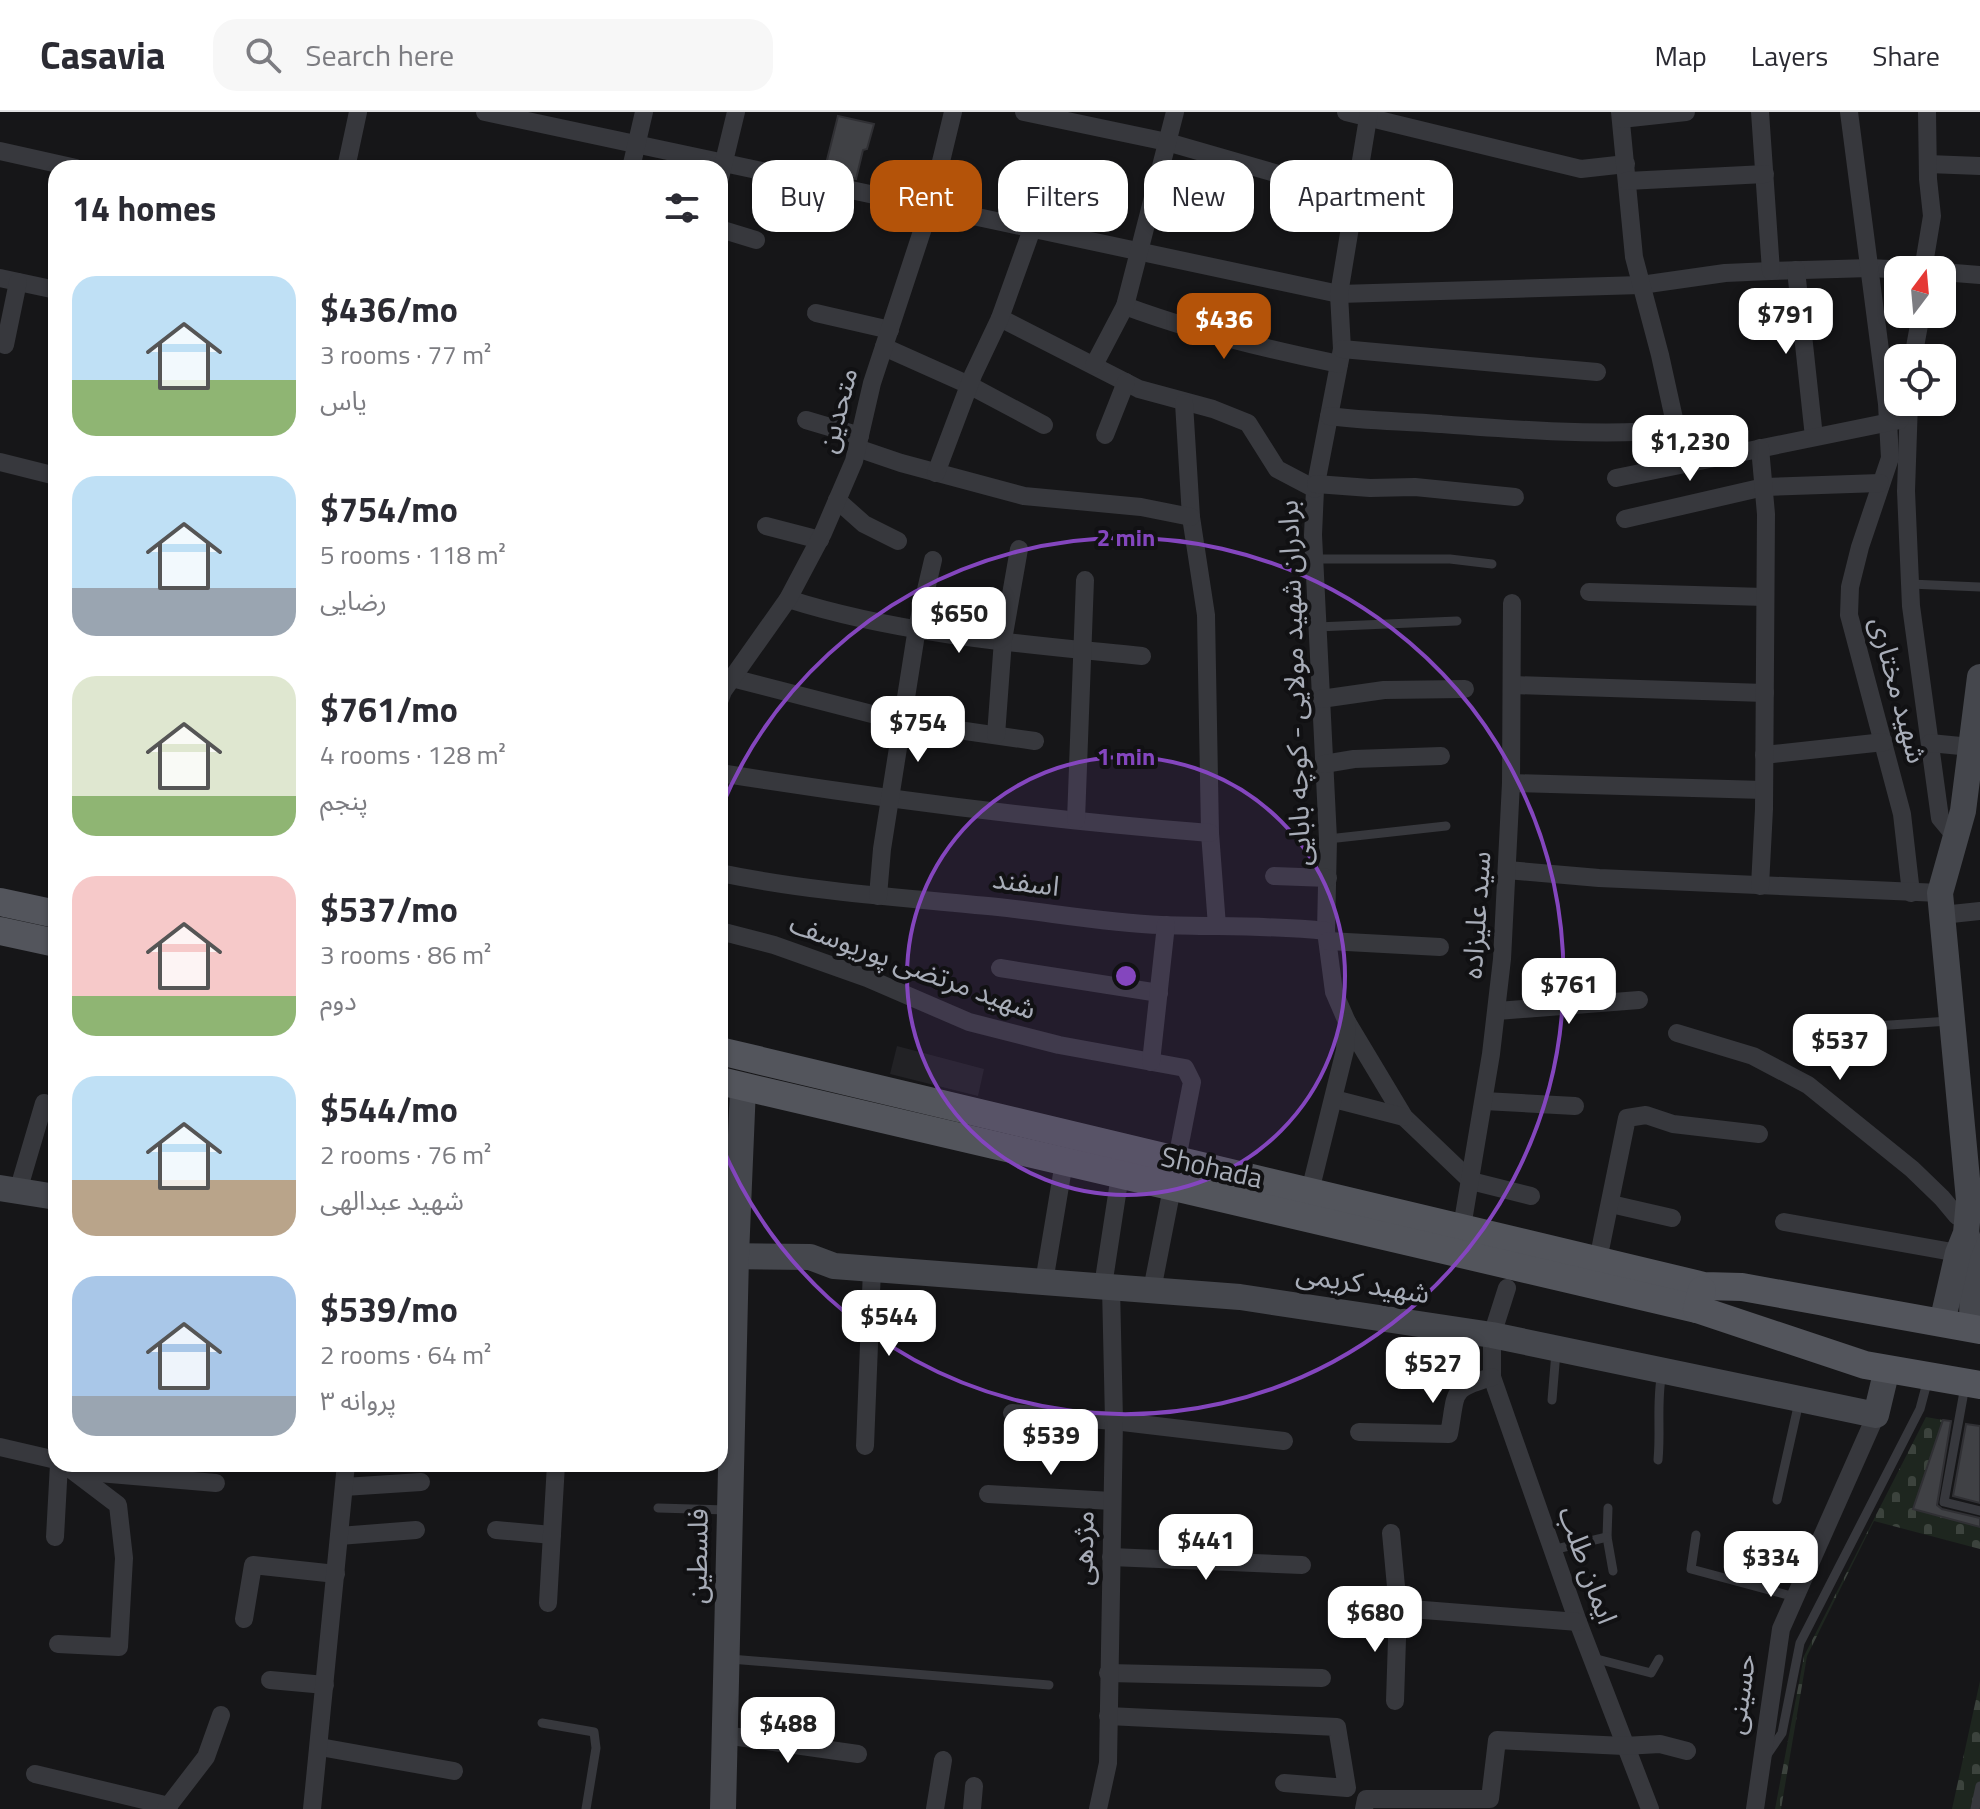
<!DOCTYPE html>
<meta charset="utf-8">
<style>
:root{--surface:#fff;--page:#f7f7f7;--text:#2b2b33;--muted:#7c7c81;--line:#e1e1e2;--accent:#b45309}
body{margin:0;font-family:"Titillium Web","Noto Sans Arabic",sans-serif;background:var(--page);color:var(--text);height:100vh;display:flex;flex-direction:column;font-size:30px;white-space:nowrap}
*{box-sizing:border-box;margin:0}
p{font-size:26px;color:var(--muted)}
.icon{flex:none;width:44px;height:44px;fill:none;stroke:currentColor;stroke-width:2;stroke-linecap:round;stroke-linejoin:round}
.map{position:relative;flex:1;overflow:hidden}
.details{position:absolute;left:48px;top:48px;width:680px;height:1312px;display:flex;flex-direction:column;background:var(--surface);border-radius:24px;box-shadow:0 2px 6px #0004}
.details>*{flex:none}
.hud{position:absolute;left:752px;top:48px;width:760px;height:72px;display:flex;gap:16px}
.needle{width:52px;rotate:16deg}
.buttons{position:absolute;left:1884px;top:144px;display:grid;gap:16px}
.buttons a{display:grid;place-items:center;width:72px;height:72px;border-radius:16px;background:var(--surface);box-shadow:0 2px 6px #0004;font-size:40px}
.price{position:absolute;translate:-50% -68px;padding:0 18px;border-radius:16px;background:#fff;color:#222;font-size:26px;line-height:52px;filter:drop-shadow(0 2px 4px #0008)}
.price::after{content:'';position:absolute;left:50%;top:48px;width:24px;height:18px;margin-left:-12px;background:inherit;clip-path:polygon(0 0,100% 0,50% 100%)}
.price.selected{background:var(--accent);color:#fff}
ul{padding:0;list-style:none}
li{display:flex;align-items:center;gap:24px;height:200px;padding:0 24px}
li span{display:grid;place-items:center;flex:none;width:224px;height:160px;border-radius:24px;color:#555}
li>.icon{margin-inline-start:auto}
span .icon{width:96px;height:96px;fill:#fffc;stroke-width:1}
li b{font-size:34px}
h2{display:flex;justify-content:space-between;align-items:center;height:96px;padding:0 24px;font-size:34px}
.pill{padding:0 28px;border-radius:24px;background:var(--surface);box-shadow:0 2px 6px #0004;font-size:28px;line-height:72px}
.pill.selected{background:var(--accent);color:#fff}
header{display:flex;align-items:center;gap:48px;box-sizing:border-box;height:112px;padding:0 40px;background:var(--surface);border-bottom:2px solid var(--line)}
header strong{font-size:38px}
nav{display:flex;gap:44px;margin-inline-start:auto;font-size:28px}
.search{width:560px;height:72px;background:var(--page);display:flex;align-items:center;gap:20px;box-sizing:border-box;padding:0 28px;border-radius:24px;color:var(--muted);font-size:30px}
.map>svg:first-child{display:block}
</style>
<header>
<strong>Casavia</strong>
<div class="search"><svg class="icon" aria-label="search" viewBox="0 0 24 24"><circle cx="10" cy="10" r="6"/><path d="M15 15l6 6"/></svg>Search here</div>
<nav><a>Map</a><a>Layers</a><a>Share</a></nav>
</header>
<div class="map">
<svg width="1980" height="1697" viewBox="0 0 1980 1697">
<defs>
<pattern id="cemetery-stones" width="16" height="16" patternUnits="userSpaceOnUse" patternTransform="scale(2)"><rect width="16" height="16" fill="#1e261f"/><path d="M2 7V4a2 2 0 0 1 4 0v3zM10 15v-3a2 2 0 0 1 4 0v3z" fill="#3c433d"/></pattern>
</defs>
<rect width="100%" height="100%" fill="#161618"/>
<!-- built -->
<polygon fill="#222225" points="897,934 984,957 978,984 890,962"/>
<!-- cemetery -->
<g fill="url(#cemetery-stones)">
<polygon points="1926,1305 1943,1308 1913,1396 1980,1415 1980,1437 1874,1409 1807,1544 1781,1697 1775,1697 1804,1544"/>
<polygon points="1980,1569 1980,1697 1952,1697"/>
</g>
<!-- building -->
<g fill="#404145" stroke="#303034" stroke-width="2">
<polygon points="838,4 874,12 867,37 863,38 856,67 824,60"/>
<polygon points="1943,1308 1951,1309 1937,1393 1942,1397 1980,1406 1980,1415 1913,1397"/>
<polygon points="1966,1312 1980,1314 1980,1391 1953,1384"/>
</g>
<g fill="none" stroke-linecap="round" stroke-linejoin="round">
<!-- lane -->
<g stroke="#37383d" stroke-width="9">
<polyline points="1314,447 1450,447 1492,452"/>
<polyline points="1910,472 1980,475"/>
<polyline points="1317,515 1457,509"/>
<polyline points="1328,727 1446,714"/>
<polyline points="1861,915 1949,909"/>
<polyline points="1965,1274 1944,1390 1980,1399"/>
<polyline points="1552,1288 1556,1240"/>
<path d="M1658,1348c3,-32 -2,-57 4,-88"/>
<polyline points="1777,1388 1799,1290"/>
<polyline points="658,1396 727,1398"/>
<polyline points="1608,1396 1607,1425 1613,1459"/>
<polyline points="1696,1423 1691,1457 1795,1485"/>
<polyline points="1552,1438 1607,1425"/>
<polyline points="1593,1546 1651,1561 1659,1547"/>
<polyline points="730,1547 1049,1573"/>
<polyline points="542,1611 594,1620 596,1636 586,1697"/>
<polyline points="1767,1643 1782,1621 1800,1531 1920,1297 1928,1267"/>
<polyline points="1975,1697 1980,1674"/>
</g>
<!-- street -->
<g stroke="#37383d" stroke-width="18">
<polyline points="485,0 1339,182 1641,173 1725,161 1771,159 1870,156 1909,158"/>
<polyline points="1024,0 1167,30 1414,101"/>
<polyline points="1346,0 1581,57 1626,52"/>
<polyline points="1369,0 1339,182 1342,237 1315,377 1313,423 1328,727 1326,819 1334,880 1347,910 1404,1005 1471,1069 1531,1084"/>
<polyline points="1620,0 1634,145 1660,243 1684,352"/>
<polyline points="1760,0 1771,159"/>
<polyline points="1849,0 1887,292 1890,346 1860,435 1850,475 1849,503 1902,702 1911,781"/>
<polyline points="1621,7 1686,0"/>
<polyline points="0,39 76,56"/>
<polyline points="1928,52 1980,54"/>
<polyline points="346,56 358,0"/>
<polyline points="631,56 644,0"/>
<polyline points="720,66 736,0"/>
<polyline points="1627,69 1765,62"/>
<polyline points="720,117 756,128"/>
<polyline points="1796,158 1814,325"/>
<polyline points="1923,158 1932,104 1928,67 1927,0"/>
<polyline points="1942,160 1980,163"/>
<polyline points="0,166 56,178"/>
<path d="M1125,194c70,26 140,43 214,58"/>
<polyline points="816,201 890,218"/>
<polyline points="1000,206 1139,277 1213,297 1248,311 1277,357 1315,377"/>
<polyline points="5,233 18,170"/>
<polyline points="884,235 969,273 1044,313"/>
<polyline points="1342,237 1597,260"/>
<polyline points="1913,246 1921,202"/>
<polyline points="1094,253 1125,194 1175,0"/>
<polyline points="1909,290 1906,379 1911,494 1940,706 1955,724"/>
<polyline points="1184,291 1191,405 1206,503 1210,721 1217,814"/>
<path d="M1329,304c37,5 74,5 111,8 79,6 157,12 236,6"/>
<polyline points="806,308 860,324"/>
<polyline points="1105,323 1126,270"/>
<polyline points="857,336 901,351 1024,384 1141,395 1191,405"/>
<polyline points="0,350 56,364"/>
<polyline points="936,361 973,263 1000,206 1032,117"/>
<polyline points="1616,366 1900,308"/>
<polyline points="1316,372 1370,376 1415,375 1515,385"/>
<polyline points="837,388 864,412 898,429"/>
<polyline points="1625,407 1764,375 1880,371"/>
<polyline points="766,414 820,428"/>
<polyline points="1589,480 1765,485"/>
<path d="M788,487c113,36 236,45 354,57"/>
<polyline points="732,566 903,610 1035,629"/>
<polyline points="1513,573 1765,581"/>
<polyline points="720,587 723,579 788,487 823,421 854,349 872,271 930,95 953,0"/>
<polyline points="1321,587 1384,578 1465,577"/>
<polyline points="996,623 1003,528 1019,437"/>
<polyline points="1930,631 1971,635"/>
<polyline points="1764,643 1884,630"/>
<polyline points="1324,652 1354,647 1441,644"/>
<path d="M720,661c163,26 326,47 490,60"/>
<polyline points="1511,671 1764,678"/>
<polyline points="1076,708 1085,468"/>
<polyline points="1507,758 1599,766 1940,781"/>
<path d="M720,761c92,19 186,25 278,34 55,6 109,16 164,18 55,2 110,0 164,6"/>
<polyline points="1274,764 1328,766"/>
<polyline points="1760,774 1764,697 1766,402 1760,336"/>
<polyline points="878,784 882,737 917,516 933,448"/>
<polyline points="1942,803 1980,799"/>
<polyline points="720,819 774,833 867,866 969,910 1059,933 1185,956 1192,970 1177,1047"/>
<polyline points="1328,829 1440,835"/>
<polyline points="1000,856 1159,881"/>
<polyline points="1497,899 1639,888"/>
<polyline points="1677,921 1753,944 1808,973 1912,1057 1942,1086 1957,1104 1968,1105"/>
<polyline points="1151,950 1166,813"/>
<polyline points="1334,987 1404,1005"/>
<polyline points="1484,989 1575,994"/>
<polyline points="18,1079 44,991"/>
<polyline points="1310,1079 1345,938 1347,910"/>
<polyline points="1611,1092 1672,1106"/>
<polyline points="1784,1110 1958,1141"/>
<polyline points="1462,1115 1491,942 1502,847 1511,671 1512,491"/>
<polyline points="1598,1148 1627,1006 1646,1003 1673,1012 1759,1022"/>
<polyline points="1044,1170 1064,1050"/>
<polyline points="1103,1174 1120,1063"/>
<polyline points="1507,1176 1492,1223 1492,1265 1578,1510 1650,1697"/>
<polyline points="1152,1178 1172,1076"/>
<polyline points="1012,1301 1114,1309 1284,1329"/>
<path d="M1359,1320l90,2c8,-42 0,-45 43,-57"/>
<polyline points="865,1334 872,1157"/>
<polyline points="0,1335 56,1348"/>
<polyline points="75,1359 216,1371"/>
<polyline points="344,1375 421,1370"/>
<polyline points="988,1382 1112,1389"/>
<polyline points="496,1418 552,1423"/>
<polyline points="1391,1421 1398,1496 1395,1589"/>
<polyline points="339,1424 416,1418"/>
<polyline points="55,1425 59,1352"/>
<polyline points="1111,1445 1302,1453"/>
<polyline points="548,1491 556,1352"/>
<polyline points="1398,1496 1578,1510"/>
<polyline points="244,1507 253,1453 336,1462"/>
<polyline points="58,1532 119,1535 124,1446 118,1393 64,1352"/>
<polyline points="1108,1561 1322,1566"/>
<polyline points="270,1568 325,1573"/>
<polyline points="1108,1604 1337,1615 1347,1676 1284,1671"/>
<polyline points="724,1623 858,1642"/>
<polyline points="320,1635 454,1659"/>
<polyline points="35,1662 169,1694"/>
<polyline points="166,1697 206,1645 221,1603"/>
<polyline points="312,1697 346,1352"/>
<polyline points="935,1697 943,1648"/>
<polyline points="972,1697 974,1674"/>
<polyline points="1098,1697 1108,1651 1114,1309 1111,1175"/>
<polyline points="1364,1697 1366,1687 1490,1687 1497,1628 1624,1634 1660,1632 1687,1639"/>
<polyline points="1755,1697 1781,1517 1876,1303"/>
</g>
<!-- secondary -->
<g stroke="#45474d" stroke-width="26">
<polyline points="0,1076 56,1085"/>
<polyline points="1967,1124 1973,1144 1972,1216"/>
<polyline points="720,1144 810,1145 834,1154 1240,1185 1492,1223 1876,1303 1887,1257"/>
<polyline points="1942,1211 1958,1141 1966,1121 1969,1088 1940,781 1963,699 1980,565"/>
<polyline points="723,1697 736,1144 743,975"/>
</g>
<!-- primary -->
<g stroke="#53555c" stroke-width="28">
<polyline points="0,790 56,802"/>
<polyline points="0,819 56,831"/>
<polyline points="720,939 1704,1174 1742,1175 1980,1218"/>
<polyline points="720,969 1697,1197"/>
<polyline points="1702,1178 1697,1197 1865,1253 1980,1273"/>
</g>
</g>
<!-- distance rings -->
<circle cx="1126" cy="864" r="219" fill="#8446be" fill-opacity=".12"/>
<g fill="none" stroke="#8446be" stroke-width="4">
<circle cx="1126" cy="864" r="219"/>
<path d="M721 696A438 438 0 1 1 721 1032"/>
</g>
<g text-anchor="middle" stroke-width="8" stroke-linejoin="round" paint-order="stroke">
<!-- street labels -->
<g font-size="28" fill="#a8adb8" stroke="#111113">
<text transform="translate(837 298) rotate(-75)" y="10">متحدین</text>
<text transform="translate(1294 571) rotate(-92)" y="10">برادران شهید مولایی - کوچه بابایی</text>
<text transform="translate(1899 578) rotate(75)" y="10">شهید مختاری</text>
<text transform="translate(1026 770) rotate(7)" y="10">اسفند</text>
<text transform="translate(1476 803) rotate(-86)" y="10">سید علیزاده</text>
<text transform="translate(913 854) rotate(20)" y="10">شهید مرتضی پوریوسف</text>
<text transform="translate(1212 1055) rotate(13)" y="10">Shohada</text>
<text transform="translate(1363 1171) rotate(9)" y="10">شهید کریمی</text>
<text transform="translate(1083 1436) rotate(-89)" y="10">مژدهی</text>
<text transform="translate(697 1444) rotate(-89)" y="10">فلسطین</text>
<text transform="translate(1588 1453) rotate(70)" y="10">ایمان طلب</text>
<text transform="translate(1740 1582) rotate(-82)" y="10">حسینی</text>
</g>
</g>
<circle cx="1126" cy="864" r="12" fill="#8446be" stroke="#111113" stroke-width="4"/>
<g font-size="24" text-anchor="middle" font-weight="bold" fill="#8446be" stroke="#111113" stroke-width="8" stroke-linejoin="round" paint-order="stroke">
<text x="1126" y="434">2 min</text>
<text x="1126" y="653">1 min</text>
</g>
</svg>
<div class="buttons">
<a><svg class="needle" viewBox="-14 -14 28 28"><path d="M0-13l5 13h-10z" fill="#e53935"/><path d="M0 13l5-13h-10z" fill="#7c7c81"/></svg></a>
<a><svg class="icon" aria-label="locate" viewBox="0 0 24 24"><circle cx="12" cy="12" r="6"/><path d="M12 2v4M12 18v4M2 12h4M18 12h4"/></svg></a>
</div>
<b class="price" style="left:1786px;top:244px">$791</b>
<b class="price selected" style="left:1224px;top:249px">$436</b>
<b class="price" style="left:1690px;top:371px">$1,230</b>
<b class="price" style="left:959px;top:543px">$650</b>
<b class="price" style="left:918px;top:652px">$754</b>
<b class="price" style="left:1569px;top:914px">$761</b>
<b class="price" style="left:1840px;top:970px">$537</b>
<b class="price" style="left:889px;top:1246px">$544</b>
<b class="price" style="left:1433px;top:1293px">$527</b>
<b class="price" style="left:1051px;top:1365px">$539</b>
<b class="price" style="left:1206px;top:1470px">$441</b>
<b class="price" style="left:1771px;top:1487px">$334</b>
<b class="price" style="left:1375px;top:1542px">$680</b>
<b class="price" style="left:788px;top:1653px">$488</b>
<div class="hud">
<a class="pill">Buy</a>
<a class="pill selected">Rent</a>
<a class="pill">Filters</a>
<a class="pill">New</a>
<a class="pill">Apartment</a>
</div>
<section class="details">
<h2>14 homes<svg class="icon" aria-label="filters" viewBox="0 0 24 24"><path d="M4 7h16M4 17h16"/><circle cx="9" cy="7" r="2"/><circle cx="15" cy="17" r="2"/></svg></h2>
<ul>
<li><span style="background:linear-gradient(#bfe0f5 65%,#8fb573 0)"><svg class="icon" aria-label="home" viewBox="0 0 24 24"><path d="M3 11l9-7 9 7M6 9v11h12V9"/></svg></span><div><b>$436/mo</b><p>3 rooms · 77 m²</p><p>یاس</p></div></li>
<li><span style="background:linear-gradient(#bfe0f5 70%,#9aa5b1 0)"><svg class="icon" aria-label="home" viewBox="0 0 24 24"><path d="M3 11l9-7 9 7M6 9v11h12V9"/></svg></span><div><b>$754/mo</b><p>5 rooms · 118 m²</p><p>رضایی</p></div></li>
<li><span style="background:linear-gradient(#dfe7d0 75%,#8fb573 0)"><svg class="icon" aria-label="home" viewBox="0 0 24 24"><path d="M3 11l9-7 9 7M6 9v11h12V9"/></svg></span><div><b>$761/mo</b><p>4 rooms · 128 m²</p><p>پنجم</p></div></li>
<li><span style="background:linear-gradient(#f6c9c9 75%,#8fb573 0)"><svg class="icon" aria-label="home" viewBox="0 0 24 24"><path d="M3 11l9-7 9 7M6 9v11h12V9"/></svg></span><div><b>$537/mo</b><p>3 rooms · 86 m²</p><p>دوم</p></div></li>
<li><span style="background:linear-gradient(#bfe0f5 65%,#b9a48a 0)"><svg class="icon" aria-label="home" viewBox="0 0 24 24"><path d="M3 11l9-7 9 7M6 9v11h12V9"/></svg></span><div><b>$544/mo</b><p>2 rooms · 76 m²</p><p>شهید عبدالهی</p></div></li>
<li><span style="background:linear-gradient(#a9c7e8 75%,#9aa5b1 0)"><svg class="icon" aria-label="home" viewBox="0 0 24 24"><path d="M3 11l9-7 9 7M6 9v11h12V9"/></svg></span><div><b>$539/mo</b><p>2 rooms · 64 m²</p><p>پروانه ۳</p></div></li>
</ul>
</section>
</div>
